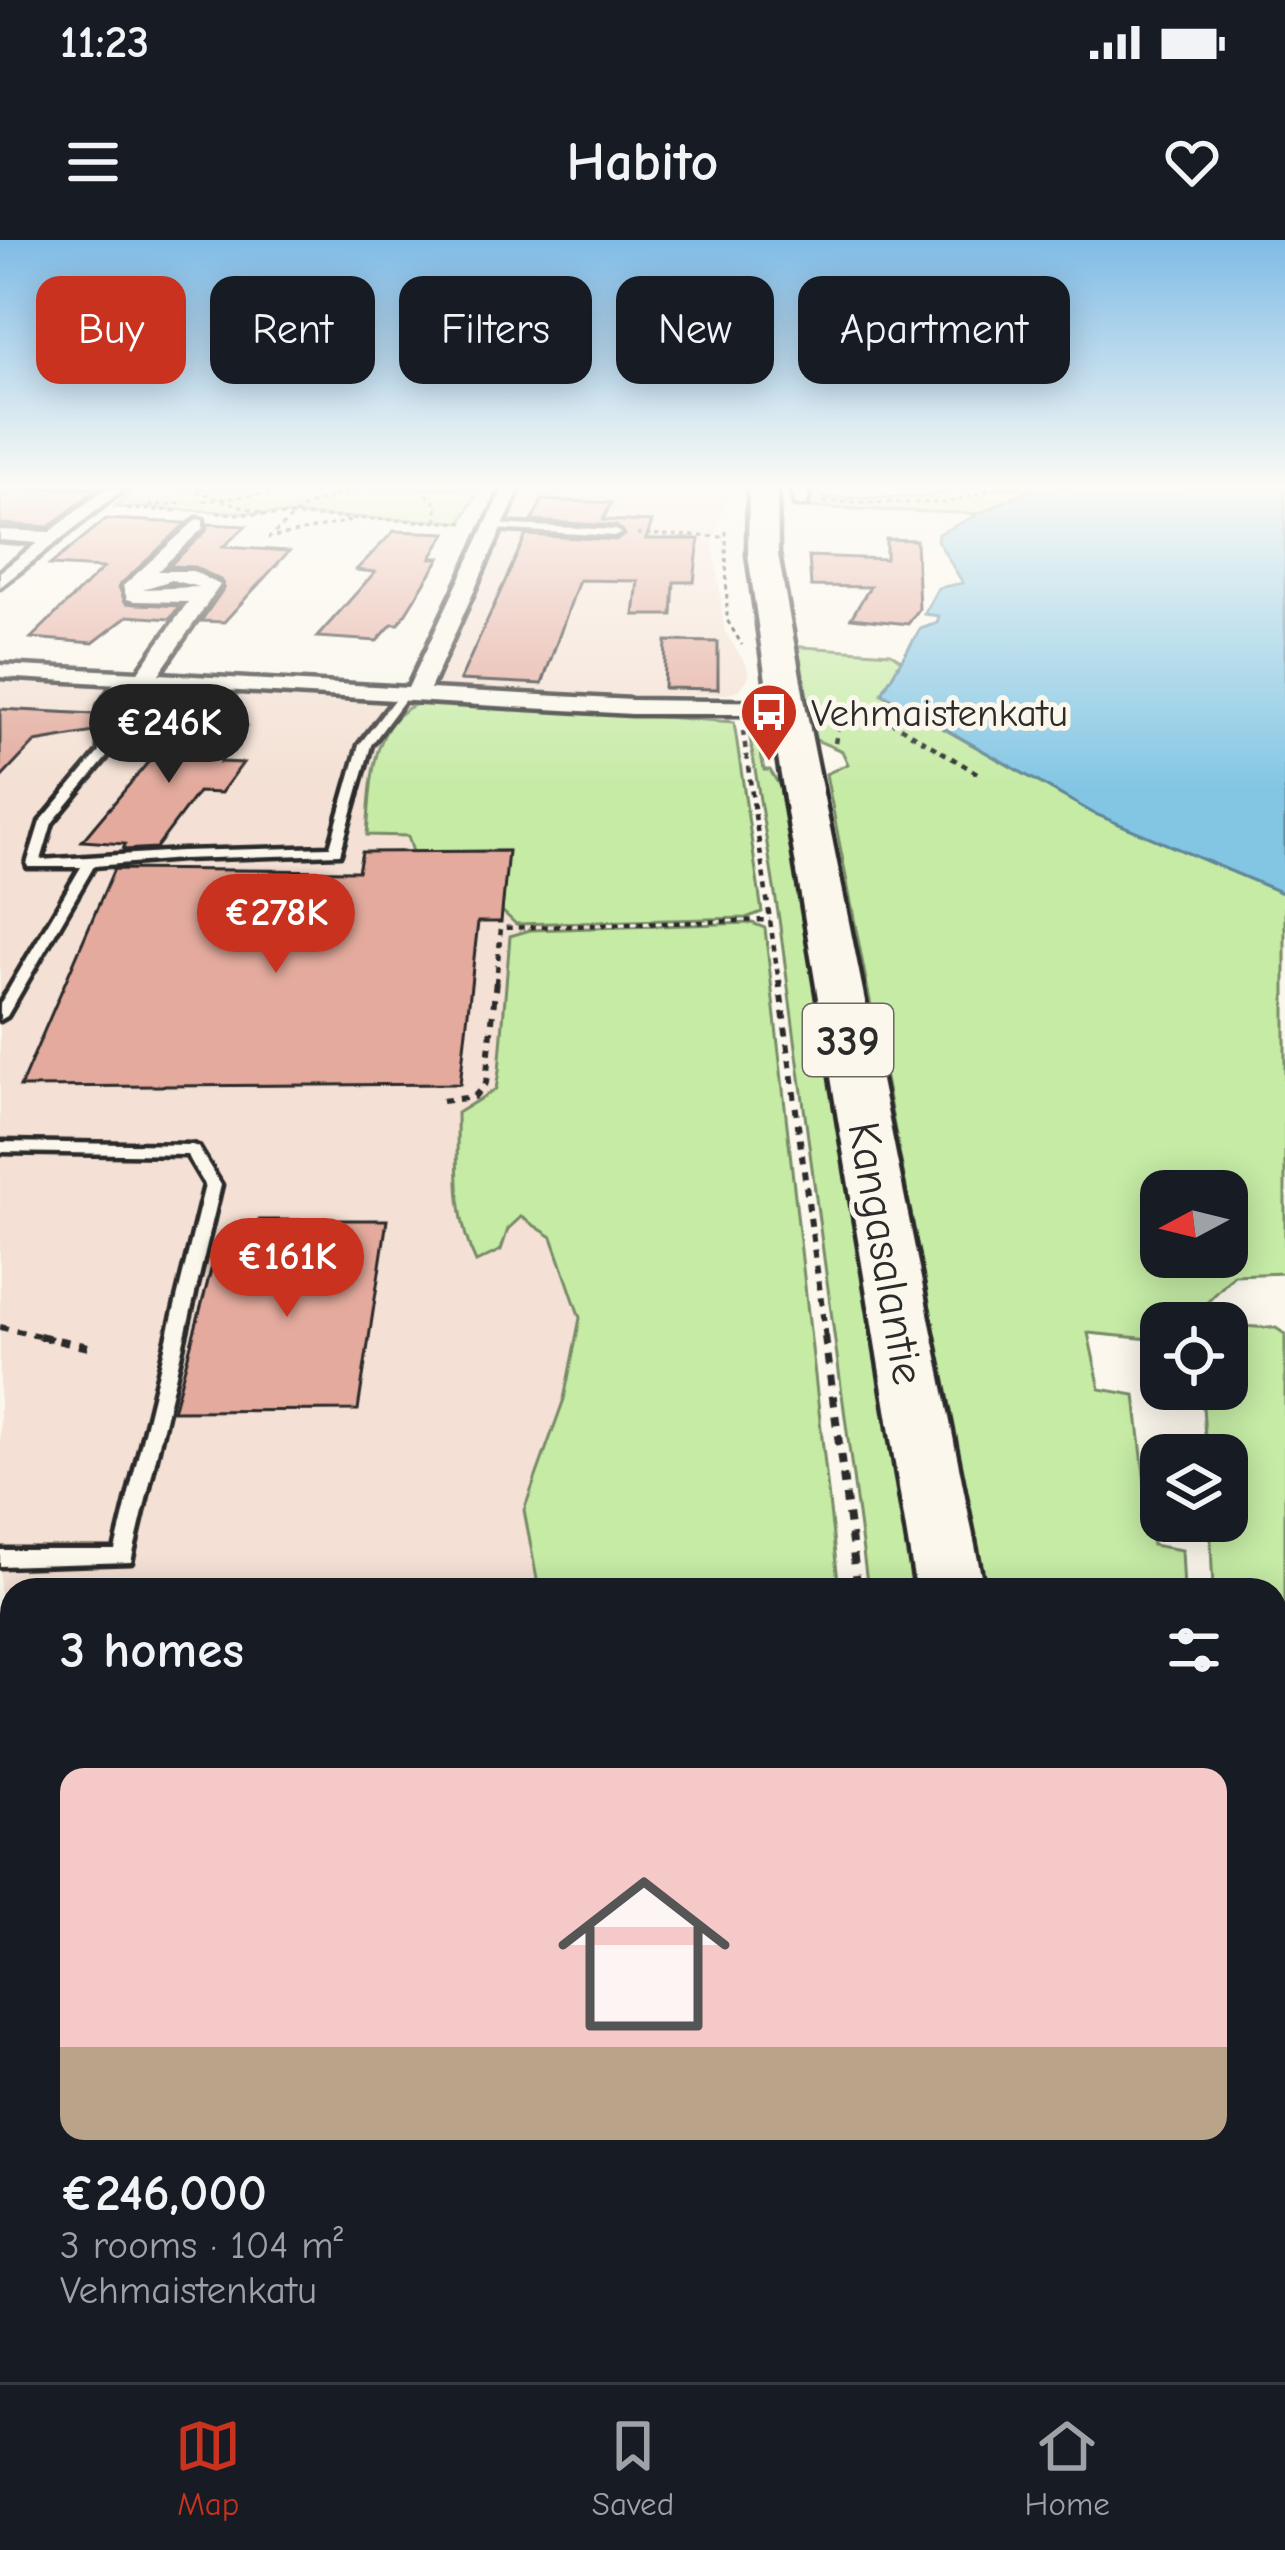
<!DOCTYPE html>
<meta charset="utf-8">
<style>
:root{--surface:#171b24;--page:#242831;--text:#f1f3f6;--muted:#9ea1a6;--line:#363941;--accent:#c8321e}
body{margin:0;font-family:"Comic Neue",sans-serif;background:var(--page);color:var(--text);height:100vh;display:flex;flex-direction:column;font-size:45px;white-space:nowrap}
*{box-sizing:border-box;margin:0}
p{font-size:39px;color:var(--muted)}
.icon{flex:none;width:66px;height:66px;fill:none;stroke:currentColor;stroke-width:2;stroke-linecap:round;stroke-linejoin:round}
.map{position:relative;flex:1;overflow:hidden}
.side{position:absolute;left:0px;top:1338px;width:1287px;height:804px;display:flex;flex-direction:column;background:var(--surface);border-radius:36px 36px 0 0;box-shadow:0 6px 30px #0003}
.side>*{flex:none}
.hud{position:absolute;left:36px;top:36px;width:1215px;height:108px;display:flex;gap:24px}
.needle{width:78px;rotate:263deg}
.buttons{position:absolute;left:1140px;top:930px;display:grid;gap:24px}
.buttons a{display:grid;place-items:center;width:108px;height:108px;border-radius:24px;background:var(--surface);box-shadow:0 6px 30px #0003;font-size:60px}
.price{position:absolute;translate:-50% -102px;padding:0 27px;border-radius:42px;background:var(--accent);color:#fff;font-size:39px;line-height:78px;filter:drop-shadow(0 3px 6px #0008)}
.price::after{content:'';position:absolute;left:50%;top:72px;width:36px;height:27px;margin-left:-18px;background:inherit;clip-path:polygon(0 0,100% 0,50% 100%)}
.price.active{background:#222;color:#fff}
ul{padding:0;list-style:none}
li{display:grid;align-content:center;gap:24px;height:636px;padding:0 60px}
li+li{border-top:3px solid var(--line)}
li span{display:grid;place-items:center;height:372px;border-radius:24px;color:#555}
li>.icon{margin-inline-start:auto}
span .icon{width:216px;height:216px;fill:#fffc;stroke-width:1}
li b{font-size:51px}
h2{display:flex;justify-content:space-between;align-items:center;height:144px;padding:0 60px;font-size:51px}
.pill{padding:0 42px;border-radius:24px;background:var(--surface);box-shadow:0 6px 30px #0003;font-size:42px;line-height:108px}
.pill.active{background:var(--accent);color:#fff}
.status{display:flex;justify-content:space-between;align-items:center;height:84px;padding:0 60px;background:var(--surface);direction:ltr}
.status svg{height:33px;fill:currentColor}
header{display:flex;justify-content:space-between;align-items:center;height:156px;padding:0 60px;background:var(--surface);font-size:54px;font-weight:700}
.dock{display:flex;justify-content:space-around;align-items:center;height:168px;border-top:3px solid var(--line);background:var(--surface);font-size:33px;color:var(--muted)}
.dock a{display:grid;justify-items:center;gap:6px}
.dock .active{color:var(--accent)}
.map>svg:first-child{display:block}
</style>
<div class="status"><b>11:23</b><svg viewBox="0 0 49 12"><path d="M0 12V9h3v3zM5 12V6h3v6zM10 12V3h3v9zM15 12V0h3v12zM26 1h20v11H26zM47 4h2v5h-2z"/></svg></div>
<header><svg class="icon" aria-label="menu" viewBox="0 0 24 24"><path d="M4 6h16M4 12h16M4 18h16"/></svg>Habito<svg class="icon" aria-label="heart" viewBox="0 0 24 24"><path d="M12 20l-8-8c-3-5 5-10 8-4 3-6 11-1 8 4z"/></svg></header>
<div class="map">
<svg width="1285" height="2142" viewBox="0 0 1285 2142">
<rect width="100%" height="100%" fill="#fbf7ec"/>
<filter id="ink" filterUnits="userSpaceOnUse"><feTurbulence type="fractalNoise" baseFrequency=".00833" numOctaves="2"/><feDisplacementMap in="SourceGraphic" scale="24" xChannelSelector="R" yChannelSelector="G"/><feConvolveMatrix kernelMatrix="1 2 1 2 8 2 1 2 1" color-interpolation-filters="sRGB"/></filter>
<g filter="url(#ink)">
<!-- built -->
<g fill="#f4e0d4">
<polygon points="525,248 730,248 713,302 725,392 747,426 749,437 740,449 727,454 655,456 434,445"/>
<polygon points="0,441 512,472 609,523 607,1350 12,1350 12,2130 619,2130 620,2142 0,2142"/>
</g>
<!-- green -->
<g fill="#c5eba5" stroke="#788b68" stroke-width="3" fill-rule="evenodd">
<polygon points="136,248 480,248 461,282 115,267"/>
<polygon points="811,248 826,258 928,257 956,248 1033,248 984,274 799,267 812,259"/>
<path d="M788,406l103,7 10,7 -19,34 211,119 192,81v379l-51,2 -47,48h-26v17l-73,-7 12,56 35,6 17,150 30,5 2,40h-200l-158,-816 22,-10 -6,-13 -31,-13zM1161,951h66v66h-66z"/>
<path d="M430,461l304,21 28,190 -16,6 -230,6 -14,-13 5,-60 -94,1 -5,-16 -41,-1c4,-47 2,-126 63,-134z"/>
<polygon points="748,485 756,488 764,530 770,530 785,555 918,1350 868,1350 779,679"/>
<path d="M752,683l13,5 74,662h-300l-15,-80 40,-111 16,-81 -28,-81 -31,-20 -13,12 -7,21 -25,12c-23,-46 -18,-98 -19,-149l39,-24 3,-18 11,-135 20,-6z"/>
<polygon points="1239,1086 1276,1088 1285,1094 1285,1725 1277,1730 1275,1350 1213,1350 1210,1281 1227,1281 1227,1215 1206,1215 1202,1149 1227,1149 1227,1092"/>
<polygon points="458,2130 939,2130 941,2142 449,2142"/>
</g>
<!-- water -->
<polygon fill="#83c6e4" stroke="#60889a" stroke-width="3" points="1033,248 1285,248 1285,654 1093,573 882,453 920,389 937,383 939,376 924,374 938,348 963,343 937,300 938,294"/>
<!-- building -->
<g fill="#e3aa9d" stroke="#2b2b2b" stroke-width="3">
<polygon points="0,248 98,248 49,287 0,284"/>
<polygon points="542,260 611,263 603,280 652,282 646,299 699,299 694,342 674,342 672,375 634,375 638,341 579,340 542,444 460,440 526,295 616,300 625,295 616,286 532,281"/>
<polygon points="106,279 186,283 119,347 126,363 179,366 170,379 128,376 93,403 31,398 103,328 50,325"/>
<polygon points="208,284 246,286 223,307 289,311 224,382 201,381 224,348 222,341 195,327 169,326 206,291"/>
<polygon points="394,291 446,293 431,318 440,318 399,384 392,384 377,401 317,397 375,332 356,330"/>
<polygon points="886,299 916,300 919,369 908,384 851,378 870,347 811,346 809,316 886,319"/>
<polygon points="666,401 718,402 718,449 664,448"/>
<polygon points="0,469 94,474 94,492 35,502 0,539"/>
<polygon points="181,483 246,486 220,522 243,523 221,553 198,552 156,608 123,610 125,604 82,601"/>
<polygon points="508,611 501,682 478,682 460,844 20,847 114,629 358,631 362,612"/>
<polygon points="259,980 387,980 358,1170 173,1171 216,1011 251,1010"/>
</g>
<g fill="none" stroke-linecap="round" stroke-linejoin="round">
<!-- lane casing -->
<g stroke="#2b2b2b" stroke-width="9">
<g id="lane">
<polygon points="495,284 616,290 621,293 616,296 492,289"/>
<polygon points="123,435 128,438 111,466 111,512 52,583 41,620 181,611 330,607 359,505 400,452 409,454 371,505 340,614 181,619 94,626 7,776 0,780 0,764 81,627 28,627 27,624 40,582 99,512 99,466 119,436"/>
<polygon points="0,902 192,905 198,907 221,945 131,1322 0,1326 0,1310 115,1310 205,945 187,915 0,912"/>
<polygon points="1285,1726 1285,1749 1275,1752 1275,1729"/>
<polygon points="154,2130 184,2130 183,2142 153,2142"/>
<polygon points="363,2130 393,2130 392,2142 362,2142"/>
</g>
</g>
<!-- street casing -->
<g stroke="#2b2b2b" stroke-width="9">
<g id="street">
<polygon points="106,248 125,248 0,347 0,332 37,303 0,300 0,290 50,292"/>
<path d="M503,248h17l-90,201 202,11 156,2 11,7 -3,5h-164l-632,-37v-12l138,7 50,-70 -54,-1 -7,-2 -4,-13 74,-67 6,1v8l-45,43h35l27,14 -61,89 249,14zM172,340l27,7 -56,2z"/>
<polygon points="792,248 810,248 807,265 795,265"/>
</g>
</g>
<!-- primary casing -->
<g stroke="#2b2b2b" stroke-width="9">
<g id="primary">
<polygon points="749,248 777,248 778,314 806,469 984,1350 916,1350 770,469 748,314"/>
<polygon points="1047,2130 1143,2130 1145,2142 1049,2142"/>
</g>
</g>
<!-- path-far4 -->
<g stroke="#2b2b2b" stroke-width="3" stroke-dasharray="4.5 4.5" stroke-linecap="butt">
<polyline points="188,248 265,274"/>
<polyline points="420,248 437,264 437,282"/>
<polyline points="203,261 313,248"/>
<polyline points="824,262 947,263 998,248"/>
<polyline points="149,266 184,263"/>
<polyline points="127,269 179,271"/>
<polyline points="217,273 467,283"/>
<polyline points="350,281 269,298 305,266 361,248"/>
<polyline points="726,291 727,380 742,405"/>
<polyline points="637,294 726,297"/>
</g>
<!-- path-far3 -->
<g stroke="#2b2b2b" stroke-width="4.5" stroke-dasharray="6 6" stroke-linecap="butt">
<polyline points="743,491 779,743"/>
<polyline points="835,503 841,472 868,468 977,533"/>
<polyline points="496,743 501,688 770,680"/>
</g>
<!-- path-far2 -->
<g stroke="#2b2b2b" stroke-width="6" stroke-dasharray="8 8" stroke-linecap="butt">
<polyline points="779,740 826,1099"/>
<polyline points="442,861 474,857 486,843 496,740"/>
<polyline points="0,1087 52,1099"/>
</g>
<!-- path-far1 -->
<g stroke="#2b2b2b" stroke-width="8" stroke-dasharray="10 10" stroke-linecap="butt">
<polyline points="39,1096 93,1108"/>
<polyline points="825,1096 858,1350"/>
</g>
<!-- path -->
<polyline stroke="#2b2b2b" stroke-width="9" stroke-dasharray="14 14" stroke-linecap="butt" points="967,2130 968,2142"/>
<!-- lane -->
<use href="#lane" fill="#fbf7ec" fill-rule="evenodd"/>
<!-- street -->
<use href="#street" fill="#fbf7ec" fill-rule="evenodd"/>
<!-- primary -->
<use href="#primary" fill="#fbf7ec" fill-rule="evenodd"/>
</g>
</g>
<!-- sky -->
<linearGradient id="sky" x2="0" y2="1"><stop stop-color="#7fbbe6"/><stop offset="0.45" stop-color="#fdfbf6"/><stop offset="1" stop-color="#fdfbf6" stop-opacity="0"/></linearGradient>
<rect width="1285" height="548" fill="url(#sky)"/>
<!-- icons -->
<defs>
<g id="bus-pin" transform="scale(3)"><path d="M0 17L-7.5 6A9.5 9.5 0 1 1 7.5 6Z" fill="#c8321e" stroke="#fbf7ec"/><path d="M-5-6H5V4H4V6H2V4H-2V6H-4V4H-5ZM-3.5-4V0h7V-4ZM-3.5 1.2v1.5H-2V1.2ZM2 1.2v1.5H3.5V1.2Z" fill="#fff"/></g>
</defs>
<g fill-rule="evenodd">
<use href="#bus-pin" x="769" y="472"/>
</g>
<g text-anchor="middle" stroke-width="10" stroke-linejoin="round" paint-order="stroke">
<!-- far-poi labels -->
<g font-size="39" fill="#2b2b2b" stroke="#fbf7ec" text-anchor="start">
<text x="811" y="486">Vehmaistenkatu</text>
</g>
<!-- shield labels -->
<rect fill="#fbf7ec" stroke="#696865" stroke-width="3" x="803" y="764" width="90" height="72" rx="9"/>
<g font-size="42" font-weight="bold" fill="#2b2b2b">
<text x="848" y="815">339</text>
</g>
<!-- street labels -->
<g font-size="45" fill="#2b2b2b" stroke="#fbf7ec">
<text transform="translate(887 1013) rotate(80)" y="16">Kangasalantie</text>
</g>
</g>
</svg>
<div class="buttons">
<a><svg class="needle" viewBox="-14 -14 28 28"><path d="M0-13l5 13h-10z" fill="#e53935"/><path d="M0 13l5-13h-10z" fill="#9ea1a6"/></svg></a>
<a><svg class="icon" aria-label="locate" viewBox="0 0 24 24"><circle cx="12" cy="12" r="6"/><path d="M12 2v4M12 18v4M2 12h4M18 12h4"/></svg></a>
<a><svg class="icon" aria-label="layers" viewBox="0 0 24 24"><path d="M12 4l9 5-9 5-9-5zM3 14l9 5 9-5"/></svg></a>
</div>
<b class="price active" style="left:169px;top:546px">€246K</b>
<b class="price" style="left:276px;top:736px">€278K</b>
<b class="price" style="left:287px;top:1080px">€161K</b>
<div class="hud">
<a class="pill active">Buy</a>
<a class="pill">Rent</a>
<a class="pill">Filters</a>
<a class="pill">New</a>
<a class="pill">Apartment</a>
</div>
<section class="side">
<h2>3 homes<svg class="icon" aria-label="filters" viewBox="0 0 24 24"><path d="M4 7h16M4 17h16"/><circle cx="9" cy="7" r="2"/><circle cx="15" cy="17" r="2"/></svg></h2>
<ul>
<li><span style="background:linear-gradient(#f6c9c9 75%,#b9a48a 0)"><svg class="icon" aria-label="home" viewBox="0 0 24 24"><path d="M3 11l9-7 9 7M6 9v11h12V9"/></svg></span><div><b>€246,000</b><p>3 rooms · 104 m²</p><p>Vehmaistenkatu</p></div></li>
</ul>
</section>
</div>
<nav class="dock">
<a class="active"><svg class="icon" aria-label="map" viewBox="0 0 24 24"><path d="M3 6l6-2 6 2 6-2v14l-6 2-6-2-6 2zM9 4v14M15 6v14"/></svg>Map</a>
<a><svg class="icon" aria-label="saved" viewBox="0 0 24 24"><path d="M7 4h10v16l-5-4-5 4z"/></svg>Saved</a>
<a><svg class="icon" aria-label="home" viewBox="0 0 24 24"><path d="M3 11l9-7 9 7M6 9v11h12V9"/></svg>Home</a>
</nav>
